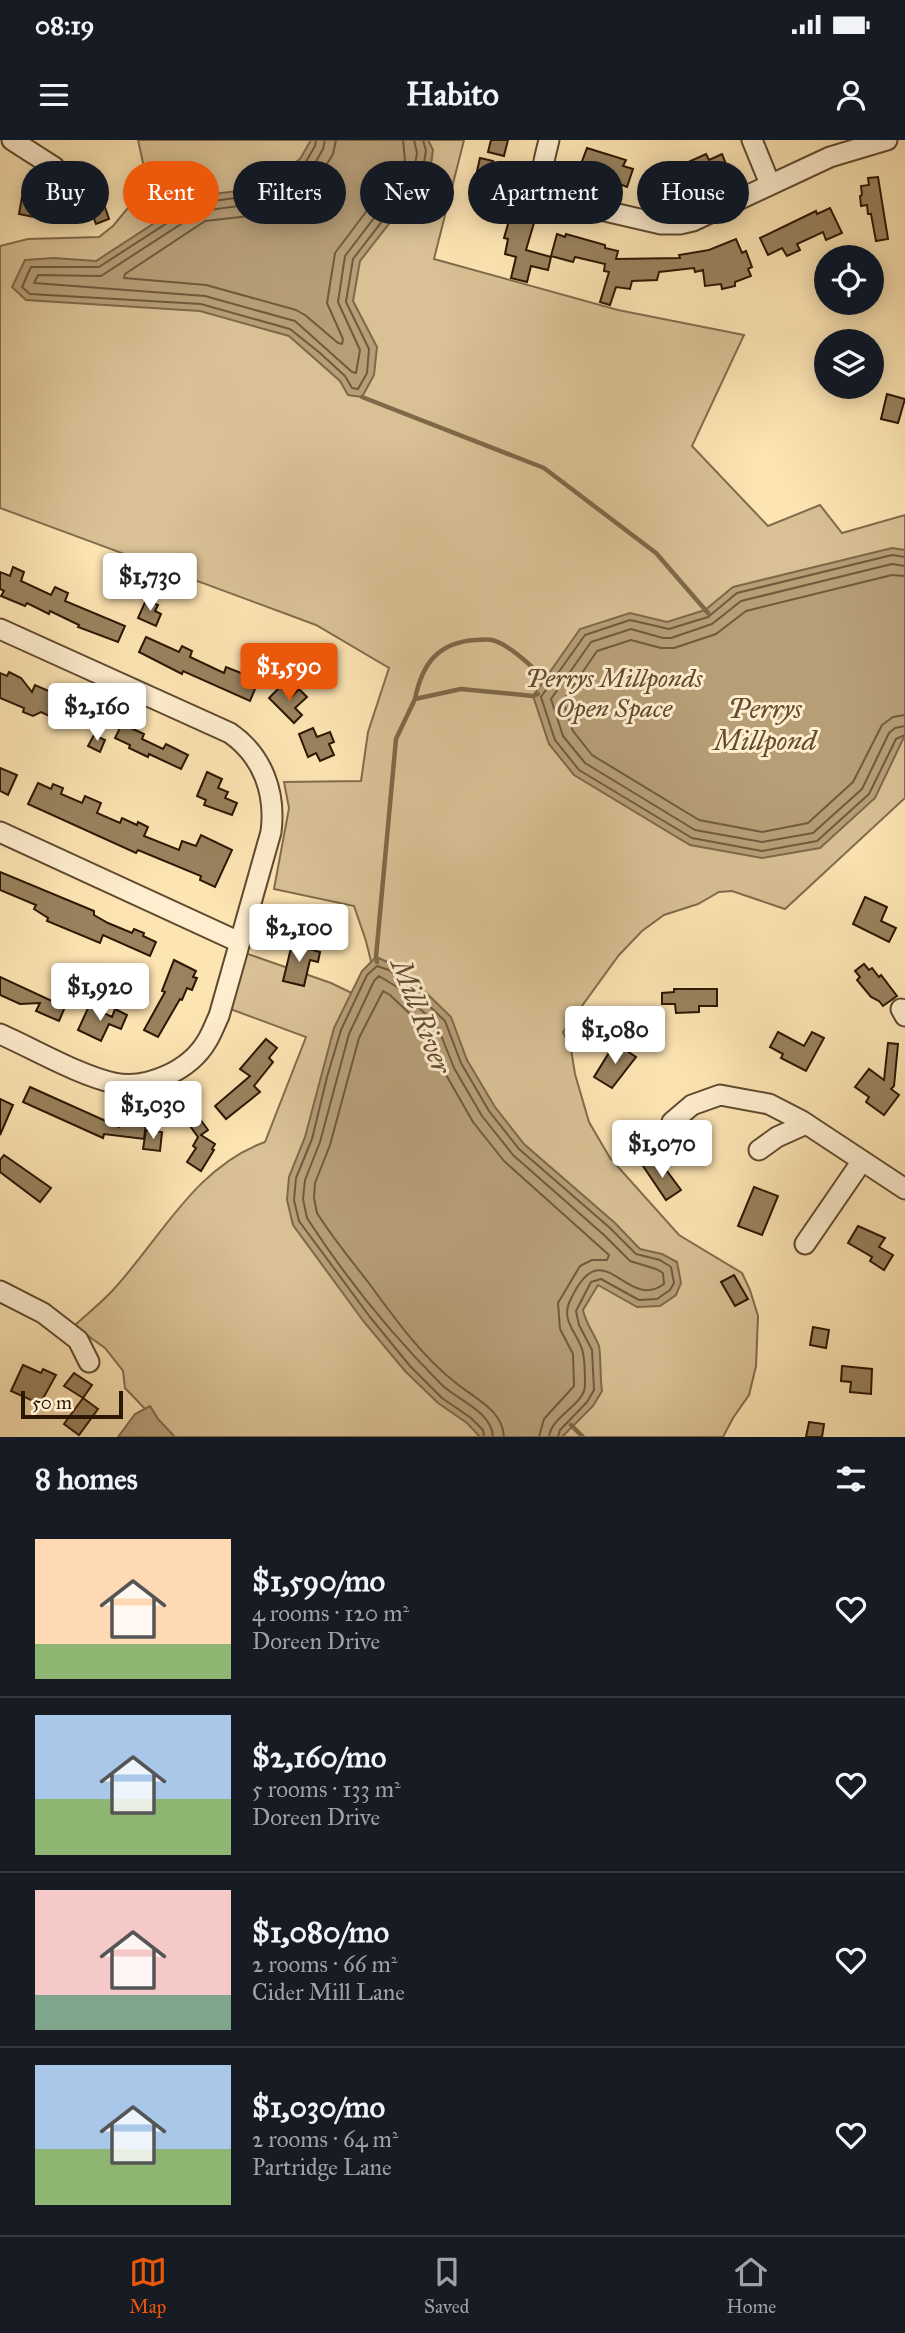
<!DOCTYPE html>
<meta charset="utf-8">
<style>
:root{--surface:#171b24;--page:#242831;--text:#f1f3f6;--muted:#9ea1a6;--line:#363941;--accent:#ea580c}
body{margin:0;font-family:"IM FELL Great Primer",serif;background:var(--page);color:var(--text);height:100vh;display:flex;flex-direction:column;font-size:26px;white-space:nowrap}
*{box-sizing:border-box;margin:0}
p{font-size:23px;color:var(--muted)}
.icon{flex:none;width:38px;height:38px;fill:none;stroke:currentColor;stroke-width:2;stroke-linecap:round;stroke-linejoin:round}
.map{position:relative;height:1297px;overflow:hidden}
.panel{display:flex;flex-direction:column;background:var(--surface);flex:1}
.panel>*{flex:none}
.top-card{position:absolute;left:21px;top:21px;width:864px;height:63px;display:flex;gap:14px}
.fabs{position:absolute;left:814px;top:105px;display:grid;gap:14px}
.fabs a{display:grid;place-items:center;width:70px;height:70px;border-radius:50%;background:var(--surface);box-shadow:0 4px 18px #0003;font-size:35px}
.scale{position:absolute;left:21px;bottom:18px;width:102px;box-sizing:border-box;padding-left:7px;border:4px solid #2c1702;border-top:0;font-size:19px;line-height:24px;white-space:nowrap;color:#2c1702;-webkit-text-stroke:5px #feedce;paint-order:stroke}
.price{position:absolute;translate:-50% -60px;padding:0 16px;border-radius:7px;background:#fff;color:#222;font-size:23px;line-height:46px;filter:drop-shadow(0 2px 4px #0008)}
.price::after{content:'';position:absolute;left:50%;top:42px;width:21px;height:16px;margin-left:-10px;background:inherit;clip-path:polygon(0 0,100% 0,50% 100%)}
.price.on{background:var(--accent);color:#fff}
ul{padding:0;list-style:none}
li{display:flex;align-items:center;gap:21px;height:175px;padding:0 35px}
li+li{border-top:2px solid var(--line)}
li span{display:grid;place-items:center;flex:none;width:196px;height:140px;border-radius:0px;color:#555}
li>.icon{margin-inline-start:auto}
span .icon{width:84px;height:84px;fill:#fffc;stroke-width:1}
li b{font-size:30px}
h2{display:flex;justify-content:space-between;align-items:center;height:84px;padding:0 35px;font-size:30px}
.tag{padding:0 24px;border-radius:32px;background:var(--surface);box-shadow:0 4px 18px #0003;font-size:24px;line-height:63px}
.tag.on{background:var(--accent);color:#fff}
.status{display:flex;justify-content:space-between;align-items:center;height:49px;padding:0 35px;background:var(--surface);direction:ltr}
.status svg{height:19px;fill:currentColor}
header{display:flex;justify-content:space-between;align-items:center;height:91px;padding:0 35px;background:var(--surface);font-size:32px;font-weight:700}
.menu{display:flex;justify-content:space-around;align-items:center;height:98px;border-top:2px solid var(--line);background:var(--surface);font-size:19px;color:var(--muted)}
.menu a{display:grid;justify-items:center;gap:4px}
.menu .on{color:var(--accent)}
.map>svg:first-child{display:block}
</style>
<div class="status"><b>08:19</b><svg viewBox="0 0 49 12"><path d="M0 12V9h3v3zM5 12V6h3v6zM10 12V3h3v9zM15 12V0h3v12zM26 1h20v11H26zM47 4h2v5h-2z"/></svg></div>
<header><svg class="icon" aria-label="menu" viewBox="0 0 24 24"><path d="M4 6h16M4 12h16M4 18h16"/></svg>Habito<svg class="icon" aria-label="person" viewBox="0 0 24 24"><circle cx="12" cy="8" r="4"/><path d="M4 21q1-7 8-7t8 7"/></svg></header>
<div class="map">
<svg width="905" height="1297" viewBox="0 0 905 1297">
<rect width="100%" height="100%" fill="#fde4b3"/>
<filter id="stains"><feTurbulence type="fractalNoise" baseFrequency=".00286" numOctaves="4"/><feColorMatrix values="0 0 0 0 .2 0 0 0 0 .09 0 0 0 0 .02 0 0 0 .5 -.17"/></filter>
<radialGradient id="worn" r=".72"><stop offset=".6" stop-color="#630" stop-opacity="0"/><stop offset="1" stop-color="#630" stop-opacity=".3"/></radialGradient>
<!-- green -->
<path fill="#d9c195" stroke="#826c4c" stroke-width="2" d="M138,0h326l-30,119 184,51 126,25 -52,111 76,80 52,-21 22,28 63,-18v283l-120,111 -53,-18 -13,1 -21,12 -34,11 -22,16 -23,24 -56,77 8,17 4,25 14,48 21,36 69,77 63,38 8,17 8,26 -2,50 -7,29 -16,23 -10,19h-551l-47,-49 -2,-17 -18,-23 -31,-22c13,-12 27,-23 39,-36 48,-52 82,-123 152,-148l41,-105 -92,-34 14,-56 103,36 33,16 13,-13 -11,-45 -12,-35 -80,-17 15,-81 -5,-26 77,-1 7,-49 21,-64 -73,-43 -316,-117v-262l28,-7 71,-2 14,-11 14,-17 23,-14z"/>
<!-- water -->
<g fill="#b69e77" stroke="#7f6848" stroke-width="2">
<polygon points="311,0 428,0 433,10 430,31 360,121 353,161 377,207 374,235 362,257 348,255 340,241 289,196 200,171 26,160 12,147 25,120 54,118 96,121 196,56 255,49 300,19"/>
<polygon points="892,408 905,410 905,595 875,658 820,708 762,718 690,705 574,635 549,604 533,556 580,489 630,473 667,482 705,470 733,447"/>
<path d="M376,817l16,7 15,10 44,43 16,43 28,47 29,37 91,79 25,26 22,5 15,8 4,21 -5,12 -16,11 -23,1 -39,-22 -15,25c3,14 11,23 16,36 2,9 1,33 3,45l-9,15 -31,31h-82l-13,-14 -29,-20 -33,-32 -41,-49 -71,-97 -6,-25 2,-23 16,-40 29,-109 28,-57z"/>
<polygon points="150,1266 158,1279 175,1297 118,1297 135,1274"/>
</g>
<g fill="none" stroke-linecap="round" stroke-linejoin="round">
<!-- shore -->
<g stroke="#715a3c" stroke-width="2">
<polyline points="316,0 315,6 304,25 258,55 198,63 99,127 31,127 22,147 30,154 201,164 290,189 320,213 345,236 352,248 358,249 367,233 369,209 346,162 353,119 423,28 426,11 423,0"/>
<polyline points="325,0 323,9 311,30 261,63 201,71 101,136 38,135 34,143 205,156 295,181 352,232 356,233 360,210 338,162 345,116 415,24 417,13 414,0"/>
<polyline points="336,0 333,14 319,37 269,71 258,75 205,81 125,134 124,138 206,145 296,170 305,175 338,203 342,204 343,199 327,163 335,113 405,20 403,0"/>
<polyline points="905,417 892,415 737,453 708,477 669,489 630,480 585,495 541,557 555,600 579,630 692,698 762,711 817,701 869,654 896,599 905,595"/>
<polyline points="905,426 892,424 741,461 712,484 671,498 663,498 631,489 591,502 551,559 563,596 585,623 695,690 762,702 813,693 862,649 889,593 895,588 905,586"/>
<polyline points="905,436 892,435 746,471 716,494 674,508 661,508 631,500 597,511 563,561 573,591 592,615 699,680 762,692 808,683 853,642 882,585 893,577 905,575"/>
<polyline points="484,1297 483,1290 471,1278 442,1258 410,1226 370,1177 299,1081 294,1060 296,1038 312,999 327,937 341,890 367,835 377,826 389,830 402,840 445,881 461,923 489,971 519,1009 610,1088 636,1114 660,1120 671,1127 674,1143 670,1150 657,1159 639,1160 601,1139 591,1142 576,1171 579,1185 592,1210 594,1250 587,1262 560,1290 558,1297"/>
<path d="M493,1297c-1,-25 -35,-37 -51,-52 -50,-50 -97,-108 -135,-167l-4,-19 2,-19 15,-38 29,-108 25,-53 5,-5 18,11 40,38 17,43 28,48 31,39 91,80 26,26 26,8 7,4 1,11c-39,29 -61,-58 -95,19 -8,19 11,33 14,50 2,9 2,23 2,32 0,20 -34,31 -36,52"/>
<path d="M504,1297c-1,-27 -30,-39 -48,-54 -35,-27 -62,-66 -88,-101 -17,-22 -36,-45 -51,-69l-3,-15 1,-15 15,-38 29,-107 24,-47 7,4 39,37 16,41 28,49 31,39 105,94 -2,5h-15l-12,6 -22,37 2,26 13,25 1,32 -30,33 -5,18"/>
</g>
<!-- stream -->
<g stroke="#7f6848" stroke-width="4.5">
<polyline points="362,257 544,328 656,413 708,473"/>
<path d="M415,559c7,-35 23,-57 61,-59 4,0 12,-1 16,0 17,4 40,27 53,39h5"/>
<polyline points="377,822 376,817 396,599 415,559 461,549 533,556 538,554"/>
<polyline points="571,1285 583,1297"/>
</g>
</g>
<!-- building -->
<g fill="#99825e" stroke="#2c1702" stroke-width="2">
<polygon points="491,0 508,0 504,16 488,12"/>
<polygon points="587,8 626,20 623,26 633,29 627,47 614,42 616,36 596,29 584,38 588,26 581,24"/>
<polygon points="706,14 709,20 722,14 728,29 711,38 704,43 705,46 690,53 683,40 692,36 686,23"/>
<polygon points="480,18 493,21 490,34 506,40 500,60 486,56 489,44 475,40"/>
<polygon points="878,37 888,99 876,101 871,74 868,74 867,65 861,66 860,56 862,55 861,46 869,45 868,38"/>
<polygon points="91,53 92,55 100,53 109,79 96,84 93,76 73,83 66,61"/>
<polygon points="36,56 53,60 49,80 19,74 22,57 35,60"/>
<polygon points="830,68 842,93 826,100 823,92 797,104 800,110 787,116 782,108 768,115 760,98 816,71 817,74"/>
<polygon points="510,77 534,83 526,110 551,117 548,130 531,126 527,142 511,138 516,117 505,114 508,99 504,98"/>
<polygon points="557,94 565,97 566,94 605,105 605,108 618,111 616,119 680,118 679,115 709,110 736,99 742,113 746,111 752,127 748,129 751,136 735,142 735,146 722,149 721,144 705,146 703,130 695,132 694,128 659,132 657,140 632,141 630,149 616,147 610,165 600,162 609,132 604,131 605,124 575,117 573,122 551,116"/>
<polygon points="887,254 905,259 898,283 881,279"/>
<polygon points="13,427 24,432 21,441 51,455 55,447 68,453 65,461 125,486 118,502 78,487 79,485 50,471 49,474 27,463 25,466 1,456 4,451 0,449 0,432 10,436"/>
<polygon points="146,460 158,465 155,471 161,474 156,486 138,478"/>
<polygon points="146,497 179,512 182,506 192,511 190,517 224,533 226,527 246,535 248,531 260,537 250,561 183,531 182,534 139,512"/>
<polygon points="9,532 21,538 32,552 35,545 58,555 55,561 66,566 60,581 41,572 33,576 23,572 24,568 0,558 0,533 7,536"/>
<polygon points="280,547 291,557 299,549 307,557 295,568 302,575 294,583 269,558"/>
<polygon points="79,564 102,575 95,589 72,579"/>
<polygon points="122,584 144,594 142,599 163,609 166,604 188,615 181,629 149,614 148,617 129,608 130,605 115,598"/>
<polygon points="313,588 317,597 330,592 334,602 329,604 334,615 320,621 316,613 308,617 299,594"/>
<polygon points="94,595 105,600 100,612 88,606"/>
<polygon points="0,628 17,635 8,655 0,651"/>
<polygon points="207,632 222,639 218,648 228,652 225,658 237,663 232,675 204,665 206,660 197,656"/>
<polygon points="38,643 51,649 53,644 63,648 61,654 82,663 85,656 101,663 97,673 120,683 122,678 137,685 138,682 148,687 144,696 179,710 182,701 196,706 201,695 232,710 215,747 200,740 201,736 138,710 136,713 28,664"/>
<polygon points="0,732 94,771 94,775 108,783 132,793 134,789 144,793 143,796 156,802 150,816 103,795 100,803 47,781 48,778 34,769 36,765 0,750"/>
<polygon points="865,757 887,767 881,781 896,788 889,802 853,784"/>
<polygon points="292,804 320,812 318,822 310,820 304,846 283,841"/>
<polygon points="174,820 196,831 193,837 197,838 192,850 187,848 182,860 180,859 158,897 144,890 165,852 162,851"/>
<polygon points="864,824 869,830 872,828 879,837 881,835 897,856 883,866 879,861 871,857 857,840 860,837 855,831"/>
<polygon points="0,837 65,867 59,881 36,871 40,863 20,864 0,855"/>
<polygon points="674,849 717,849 717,866 699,866 699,872 676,873 675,864 662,864 662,853 674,852"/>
<polygon points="89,866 112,877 115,869 127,875 121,889 109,884 101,901 78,890"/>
<polygon points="778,892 804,906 812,892 824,898 806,931 781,918 783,914 770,907"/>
<polygon points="266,899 277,908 269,918 273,922 254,946 260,952 226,979 215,966 250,936 240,929"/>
<polygon points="615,903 636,917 612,948 594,937"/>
<polygon points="888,903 898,904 894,946 891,949 899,955 884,975 866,962 869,957 855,947 869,929 884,940"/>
<polygon points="30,947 119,987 119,980 146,983 144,999 104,994 103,998 23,962"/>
<polygon points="0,959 13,965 0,995"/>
<polygon points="200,979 208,990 201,995 215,1004 212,1009 214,1010 201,1031 187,1022 196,1008 193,1006 198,997 190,986"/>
<polygon points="634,983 643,994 628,1007 619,995"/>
<polygon points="146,990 162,992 160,1011 143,1009"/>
<polygon points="4,1015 51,1048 40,1062 0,1032 0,1020"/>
<polygon points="652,1019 662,1033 666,1030 681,1050 666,1060 643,1026"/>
<polygon points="754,1047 778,1056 762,1095 738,1086"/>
<polygon points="858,1086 885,1098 879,1107 893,1115 884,1130 870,1121 872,1117 848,1103"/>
<polygon points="734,1135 748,1159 735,1166 721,1142"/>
<polygon points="813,1187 829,1190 826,1208 810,1205"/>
<polygon points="23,1225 41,1233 43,1229 56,1235 40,1264 11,1251"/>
<polygon points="842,1226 872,1229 871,1254 850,1252 851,1242 841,1241"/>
<polygon points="74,1233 92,1245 83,1258 98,1269 79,1295 64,1284 83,1258 64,1246"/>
<polygon points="809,1282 824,1284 822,1297 806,1297"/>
</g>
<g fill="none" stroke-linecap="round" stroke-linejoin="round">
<!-- minor casing -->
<g stroke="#604a2e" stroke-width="23">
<g id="minor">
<polyline points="12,0 54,27"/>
<path d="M549,0c-7,30 -15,45 17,62l95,22h19l13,-3 137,-64 57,-17"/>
<polyline points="752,0 770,44"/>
<path d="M0,489l230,104c33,23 46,60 41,99l-52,184c-4,8 -7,17 -12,25 -17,29 -59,49 -93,42 -36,-8 -80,-34 -114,-49"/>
<polyline points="0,692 239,802"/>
<polyline points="901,869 905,876"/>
<polyline points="672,982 692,965 720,955 769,964 802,981 905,1049"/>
<polyline points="759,1010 777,997 806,984"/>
<polyline points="805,1104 862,1021"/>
<polyline points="0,1151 43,1173 78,1200 89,1222"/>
</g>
</g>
<!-- minor -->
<use href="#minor" stroke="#feedce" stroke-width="19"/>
</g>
<g text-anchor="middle" stroke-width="6" stroke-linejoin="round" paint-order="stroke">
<!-- park labels -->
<g font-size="26" font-style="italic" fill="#604a2e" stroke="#feedce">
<text x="614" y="547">Perrys Millponds<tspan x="614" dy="30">Open Space</tspan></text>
</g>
<!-- water labels -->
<g font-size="28" font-style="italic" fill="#634d31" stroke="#feedce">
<text x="765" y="578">Perrys<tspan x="765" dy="32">Millpond</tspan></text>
<text transform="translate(422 876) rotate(69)" y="10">Mill River</text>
</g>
</g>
<rect width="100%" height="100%" filter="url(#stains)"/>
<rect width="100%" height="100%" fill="url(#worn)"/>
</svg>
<div class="fabs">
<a><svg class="icon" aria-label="locate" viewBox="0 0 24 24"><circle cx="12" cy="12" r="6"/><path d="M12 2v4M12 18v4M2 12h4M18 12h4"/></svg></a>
<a><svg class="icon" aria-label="layers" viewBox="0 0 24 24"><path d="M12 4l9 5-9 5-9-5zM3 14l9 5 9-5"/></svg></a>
</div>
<div class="scale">50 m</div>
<b class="price" style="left:150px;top:473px">$1,730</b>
<b class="price on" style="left:289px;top:563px">$1,590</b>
<b class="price" style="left:97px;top:603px">$2,160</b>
<b class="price" style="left:299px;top:824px">$2,100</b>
<b class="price" style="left:100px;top:883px">$1,920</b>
<b class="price" style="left:615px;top:926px">$1,080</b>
<b class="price" style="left:153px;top:1001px">$1,030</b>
<b class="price" style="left:662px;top:1040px">$1,070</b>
<div class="top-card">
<a class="tag">Buy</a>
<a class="tag on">Rent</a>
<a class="tag">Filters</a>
<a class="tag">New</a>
<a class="tag">Apartment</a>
<a class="tag">House</a>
</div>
</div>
<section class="panel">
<h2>8 homes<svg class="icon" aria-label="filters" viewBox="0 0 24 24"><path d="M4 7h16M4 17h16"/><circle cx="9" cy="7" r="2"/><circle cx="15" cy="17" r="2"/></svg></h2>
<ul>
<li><span style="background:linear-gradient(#ffd9b3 75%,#8fb573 0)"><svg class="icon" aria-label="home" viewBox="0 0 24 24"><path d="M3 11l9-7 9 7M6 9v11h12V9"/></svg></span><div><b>$1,590/mo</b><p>4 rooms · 120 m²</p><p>Doreen Drive</p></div><svg class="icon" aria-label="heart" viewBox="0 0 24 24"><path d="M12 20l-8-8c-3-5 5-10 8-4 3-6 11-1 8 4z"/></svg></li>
<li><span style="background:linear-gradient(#a9c7e8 60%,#8fb573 0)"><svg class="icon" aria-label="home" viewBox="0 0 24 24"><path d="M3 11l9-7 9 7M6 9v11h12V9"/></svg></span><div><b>$2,160/mo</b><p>5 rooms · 133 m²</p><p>Doreen Drive</p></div><svg class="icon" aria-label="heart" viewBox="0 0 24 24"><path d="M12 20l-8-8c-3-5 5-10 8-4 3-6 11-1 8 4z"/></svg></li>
<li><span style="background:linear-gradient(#f6c9c9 75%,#7fa58c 0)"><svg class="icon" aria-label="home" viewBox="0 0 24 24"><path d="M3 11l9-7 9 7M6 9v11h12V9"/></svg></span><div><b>$1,080/mo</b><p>2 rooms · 66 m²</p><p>Cider Mill Lane</p></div><svg class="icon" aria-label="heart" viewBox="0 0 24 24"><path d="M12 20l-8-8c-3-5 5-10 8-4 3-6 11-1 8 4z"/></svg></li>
<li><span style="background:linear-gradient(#a9c7e8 60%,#8fb573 0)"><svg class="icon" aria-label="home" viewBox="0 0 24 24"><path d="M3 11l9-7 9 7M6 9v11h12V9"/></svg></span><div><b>$1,030/mo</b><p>2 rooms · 64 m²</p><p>Partridge Lane</p></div><svg class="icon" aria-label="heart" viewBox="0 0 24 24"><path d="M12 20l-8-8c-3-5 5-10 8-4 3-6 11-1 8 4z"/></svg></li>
</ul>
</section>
<nav class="menu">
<a class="on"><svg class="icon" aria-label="map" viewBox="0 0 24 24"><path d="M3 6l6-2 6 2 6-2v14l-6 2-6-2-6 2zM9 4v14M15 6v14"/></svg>Map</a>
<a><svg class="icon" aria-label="saved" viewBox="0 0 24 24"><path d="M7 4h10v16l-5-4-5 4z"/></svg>Saved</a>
<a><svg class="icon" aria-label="home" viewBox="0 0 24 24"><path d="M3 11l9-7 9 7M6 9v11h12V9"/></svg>Home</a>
</nav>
